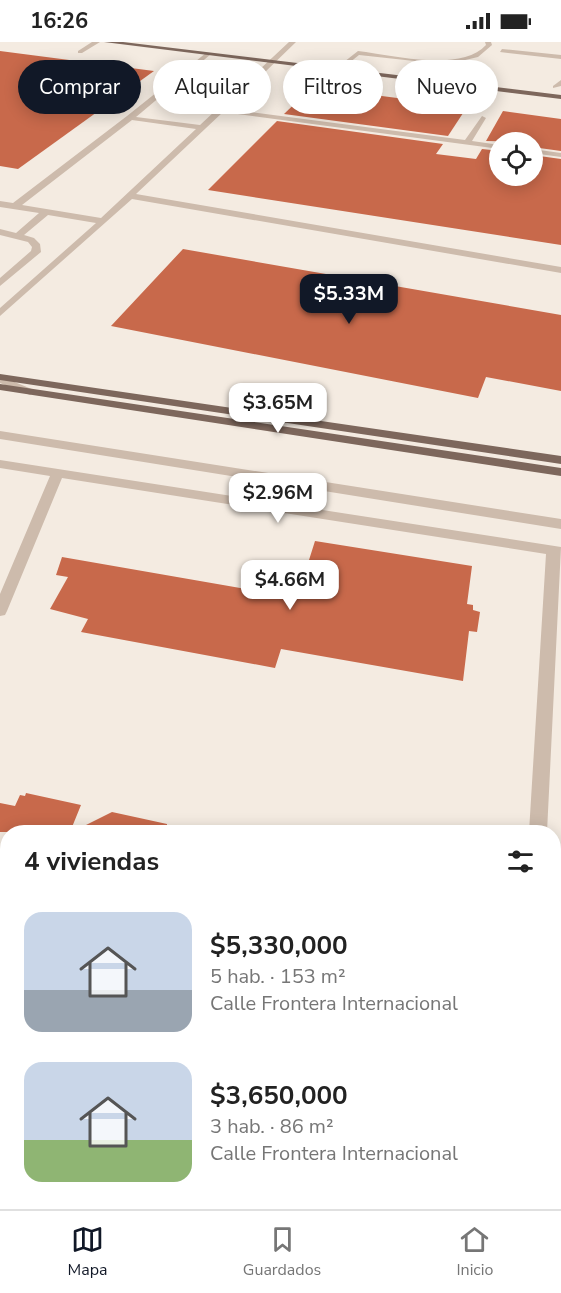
<!DOCTYPE html>
<html lang="es">
<meta charset="utf-8">
<style>
:root{--surface:#fff;--page:#f2f2f2;--text:#222;--muted:#767676;--line:#e0e0e0;--accent:#111827}
body{margin:0;font-family:"Nunito Sans",sans-serif;background:var(--page);color:var(--text);height:100vh;display:flex;flex-direction:column;font-size:22px;white-space:nowrap}
*{box-sizing:border-box;margin:0}
p{font-size:20px;color:var(--muted)}
.icon{flex:none;width:33px;height:33px;fill:none;stroke:currentColor;stroke-width:2;stroke-linecap:round;stroke-linejoin:round}
.map{position:relative;flex:1;overflow:hidden}
.drawer{position:absolute;left:0px;top:783px;width:561px;height:384px;display:flex;flex-direction:column;background:var(--surface);border-radius:24px 24px 0 0;box-shadow:0 3px 15px #0003}
.drawer>*{flex:none}
.top-card{position:absolute;left:18px;top:18px;width:525px;height:54px;display:flex;gap:12px}
.controls{position:absolute;left:489px;top:90px;display:grid;gap:12px}
.controls a{display:grid;place-items:center;width:54px;height:54px;border-radius:50%;background:var(--surface);box-shadow:0 3px 15px #0003;font-size:30px}
.price{position:absolute;translate:-50% -51px;padding:0 14px;border-radius:12px;background:#fff;color:#222;font-size:20px;line-height:39px;filter:drop-shadow(0 2px 3px #0008)}
.price::after{content:'';position:absolute;left:50%;top:36px;width:18px;height:14px;margin-left:-9px;background:inherit;clip-path:polygon(0 0,100% 0,50% 100%)}
.price.current{background:var(--accent);color:#fff}
ul{padding:0;list-style:none}
li{display:flex;align-items:center;gap:18px;height:150px;padding:0 24px}
li span{display:grid;place-items:center;flex:none;width:168px;height:120px;border-radius:18px;color:#555}
li>.icon{margin-inline-start:auto}
span .icon{width:72px;height:72px;fill:#fffc;stroke-width:1}
li b{font-size:26px}
h2{display:flex;justify-content:space-between;align-items:center;height:72px;padding:0 24px;font-size:26px}
.chip{padding:0 21px;border-radius:27px;background:var(--surface);box-shadow:0 3px 15px #0003;font-size:21px;line-height:54px}
.chip.current{background:var(--accent);color:#fff}
.status{display:flex;justify-content:space-between;align-items:center;height:42px;padding:0 30px;background:var(--surface);direction:ltr}
.status svg{height:16px;fill:currentColor}
.dock{display:flex;justify-content:space-around;align-items:center;height:84px;border-top:2px solid var(--line);background:var(--surface);font-size:16px;color:var(--muted)}
.dock a{display:grid;justify-items:center;gap:3px}
.dock .current{color:var(--accent)}
.map>svg:first-child{display:block}
</style>
<div class="status"><b>16:26</b><svg viewBox="0 0 49 12"><path d="M0 12V9h3v3zM5 12V6h3v6zM10 12V3h3v9zM15 12V0h3v12zM26 1h20v11H26zM47 4h2v5h-2z"/></svg></div>
<div class="map">
<svg width="561" height="1167" viewBox="0 0 561 1167">
<rect width="100%" height="100%" fill="#f4ebe1"/>
<!-- building -->
<g fill="#c8694b">
<polygon points="0,9 154,29 18,127 0,124"/>
<polygon points="312,45 467,65 448,94 284,72"/>
<polygon points="503,69 561,77 561,109 532,105 532,100 486,99"/>
<polygon points="277,79 443,102 436,112 476,117 482,107 500,109 500,134 532,134 532,113 561,117 561,203 208,148"/>
<polygon points="183,207 561,273 561,349 486,335 478,356 111,284"/>
<polygon points="315,499 472,524 467,562 473,563 473,568 480,570 477,590 469,589 463,639 281,607 275,626 81,590 88,577 50,567 68,535 56,533 62,515 297,556"/>
<polygon points="26,751 81,763 70,790 0,790 0,761 15,764 20,753 25,754"/>
<polygon points="112,770 167,782 167,790 72,790"/>
</g>
<g fill="none" stroke-linecap="round" stroke-linejoin="round">
<!-- minor -->
<g fill="#cdbbac" fill-rule="evenodd">
<polygon points="92,0 100,0 82,11 78,11 78,9"/>
<path d="M289,0h7l-69,67 238,31 17,-24 4,2 -14,23 28,4v4l-277,-37 -87,82 425,73v6l-429,-74 -132,117v-8l96,-85 -48,-8 -24,20 10,3 6,6 1,8 -41,34v-8l31,-27 1,-4 -4,-5 -28,-7v-6l16,4 23,-20 -39,-6v-6l13,2 114,-87 79,-63 5,1 -75,63 64,8zM132,78l64,9 -95,89 -79,-13z"/>
<path d="M485,0h6l1,3 -14,12 -30,7 -8,11 -3,-2 5,-9 -83,-9 -10,8 -5,-1 14,-11c34,4 103,22 128,-6z"/>
<polygon points="502,7 561,13 561,17 500,10"/>
<polygon points="430,38 435,39 425,52 421,52"/>
<polygon points="561,38 561,44 553,46 553,44"/>
<polygon points="532,107 561,111 561,115 532,111"/>
<polygon points="0,334 34,348 36,350 30,353 0,341"/>
<polygon points="0,389 561,477 561,487 0,397"/>
<polygon points="0,418 561,505 547,790 529,790 546,512 62,436 7,569 5,573 0,574 0,552 50,434 0,426"/>
<polygon points="0,945 8,947 8,967 0,965"/>
<polygon points="505,1160 529,1160 528,1167 504,1167"/>
</g>
<!-- major -->
<g fill="#7d675c" fill-rule="evenodd">
<polygon points="104,0 123,0 561,53 561,57"/>
<polygon points="0,332 561,414 561,422 0,338"/>
<polygon points="0,342 561,426 561,434 0,348"/>
</g>
</g>
</svg>
<div class="controls">
<a><svg class="icon" aria-label="locate" viewBox="0 0 24 24"><circle cx="12" cy="12" r="6"/><path d="M12 2v4M12 18v4M2 12h4M18 12h4"/></svg></a>
</div>
<b class="price current" style="left:349px;top:283px">$5.33M</b>
<b class="price" style="left:278px;top:392px">$3.65M</b>
<b class="price" style="left:278px;top:482px">$2.96M</b>
<b class="price" style="left:290px;top:569px">$4.66M</b>
<div class="top-card">
<a class="chip current">Comprar</a>
<a class="chip">Alquilar</a>
<a class="chip">Filtros</a>
<a class="chip">Nuevo</a>
</div>
<section class="drawer">
<h2>4 viviendas<svg class="icon" aria-label="filters" viewBox="0 0 24 24"><path d="M4 7h16M4 17h16"/><circle cx="9" cy="7" r="2"/><circle cx="15" cy="17" r="2"/></svg></h2>
<ul>
<li><span style="background:linear-gradient(#c9d6e8 65%,#9aa5b1 0)"><svg class="icon" aria-label="home" viewBox="0 0 24 24"><path d="M3 11l9-7 9 7M6 9v11h12V9"/></svg></span><div><b>$5,330,000</b><p>5 hab. · 153 m²</p><p>Calle Frontera Internacional</p></div></li>
<li><span style="background:linear-gradient(#c9d6e8 65%,#8fb573 0)"><svg class="icon" aria-label="home" viewBox="0 0 24 24"><path d="M3 11l9-7 9 7M6 9v11h12V9"/></svg></span><div><b>$3,650,000</b><p>3 hab. · 86 m²</p><p>Calle Frontera Internacional</p></div></li>
</ul>
</section>
</div>
<nav class="dock">
<a class="current"><svg class="icon" aria-label="map" viewBox="0 0 24 24"><path d="M3 6l6-2 6 2 6-2v14l-6 2-6-2-6 2zM9 4v14M15 6v14"/></svg>Mapa</a>
<a><svg class="icon" aria-label="saved" viewBox="0 0 24 24"><path d="M7 4h10v16l-5-4-5 4z"/></svg>Guardados</a>
<a><svg class="icon" aria-label="home" viewBox="0 0 24 24"><path d="M3 11l9-7 9 7M6 9v11h12V9"/></svg>Inicio</a>
</nav>
